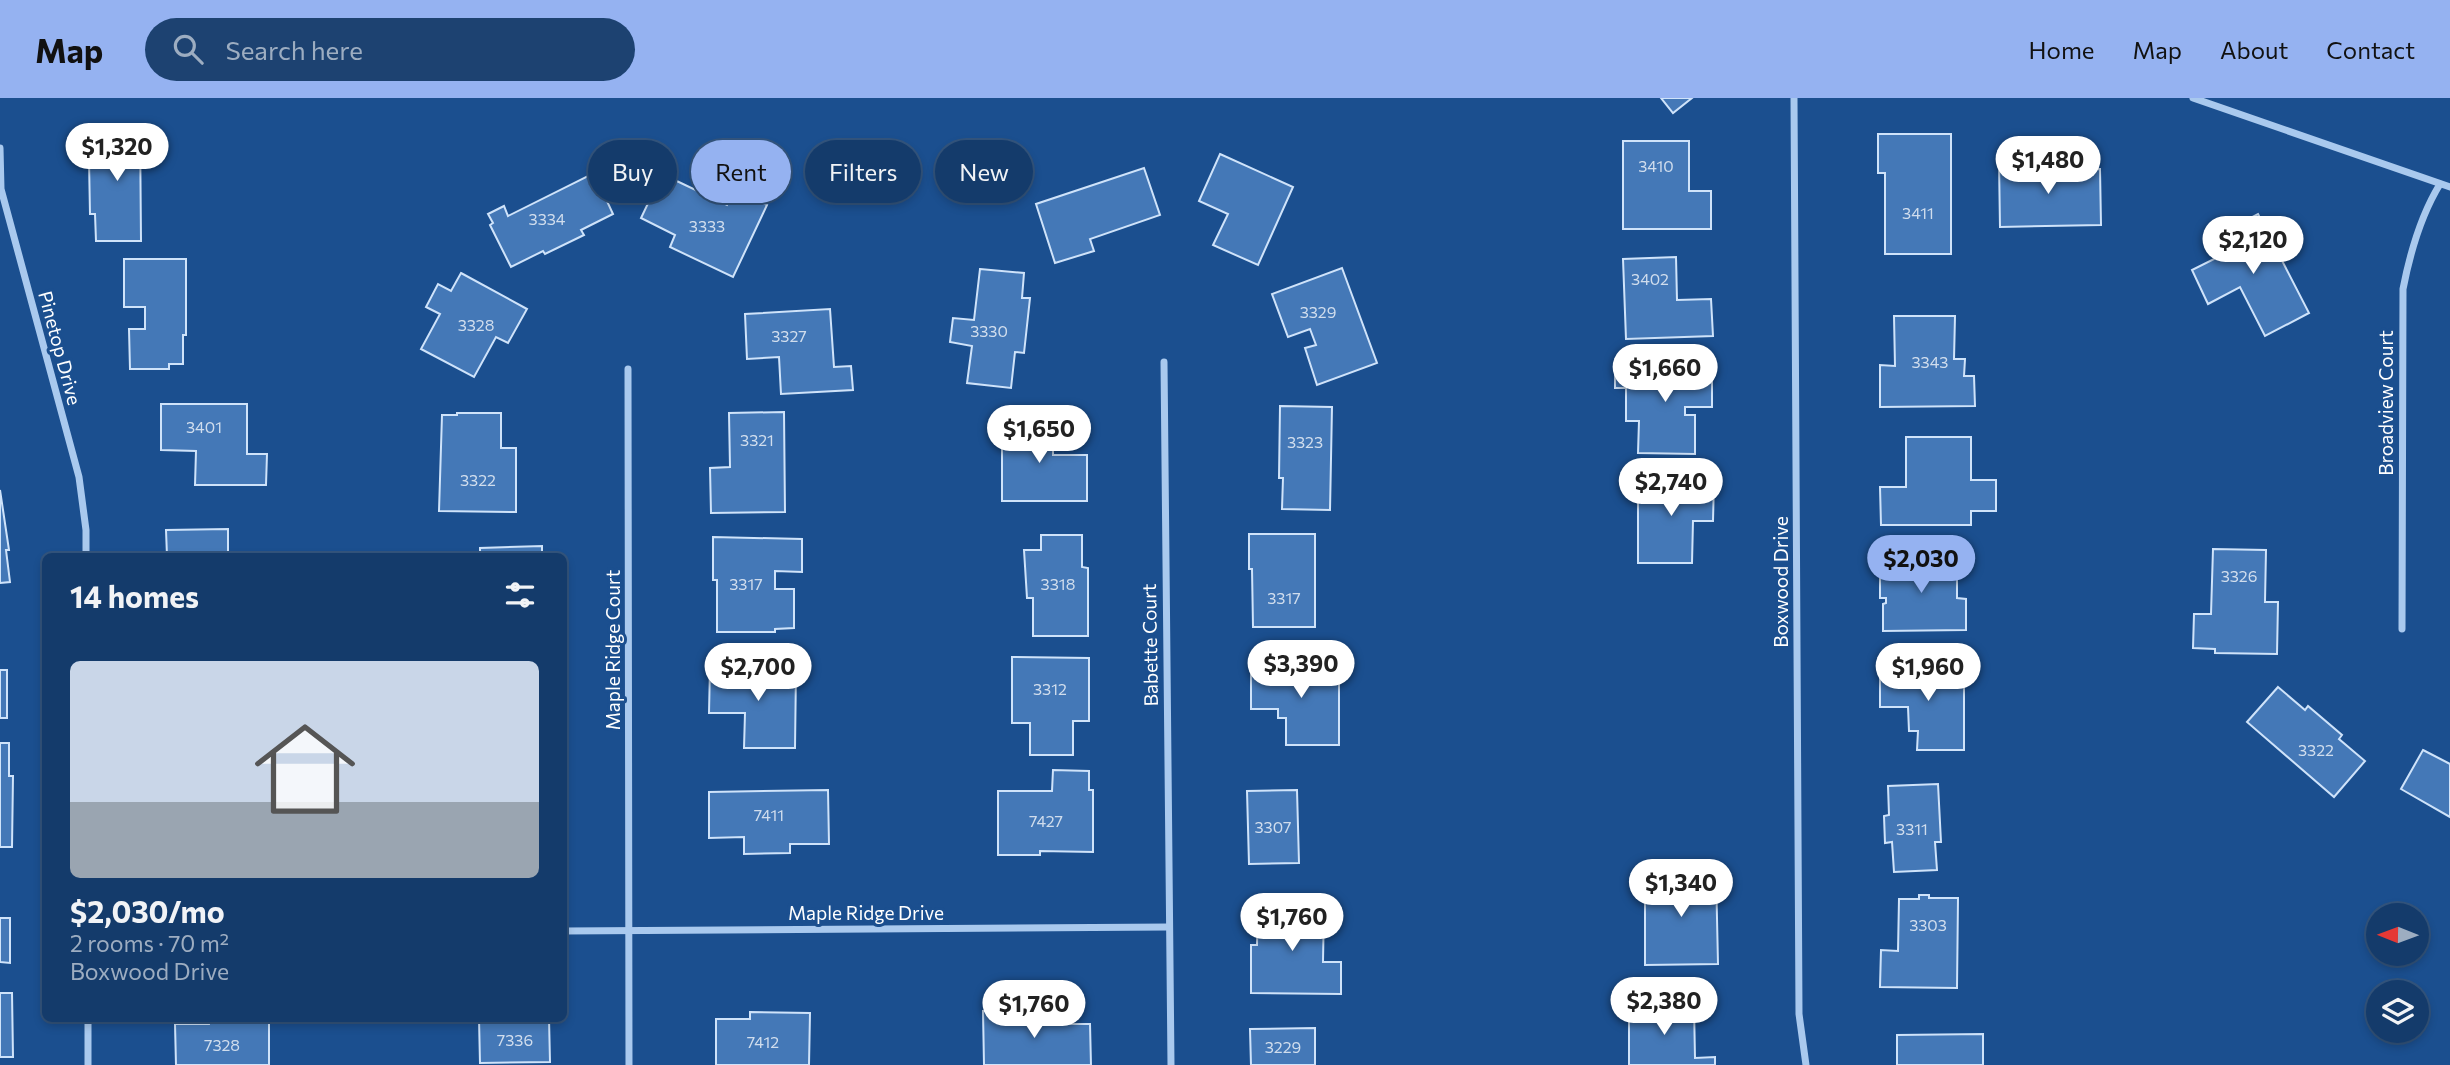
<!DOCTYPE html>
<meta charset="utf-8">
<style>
:root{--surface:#143b6b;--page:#1d4271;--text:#f1f3f6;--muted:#9dadc1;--line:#33557e;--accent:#95b2f1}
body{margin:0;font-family:Commissioner,sans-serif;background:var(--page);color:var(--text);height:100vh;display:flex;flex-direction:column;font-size:26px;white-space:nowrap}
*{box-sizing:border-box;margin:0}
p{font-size:23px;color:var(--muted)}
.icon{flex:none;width:38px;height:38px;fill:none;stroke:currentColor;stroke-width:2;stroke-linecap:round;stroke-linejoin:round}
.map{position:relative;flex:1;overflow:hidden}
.panel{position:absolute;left:42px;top:455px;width:525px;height:469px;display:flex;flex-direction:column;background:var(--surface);border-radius:10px;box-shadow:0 4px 10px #0003,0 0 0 2px var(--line)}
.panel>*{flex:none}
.top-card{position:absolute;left:588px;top:42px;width:665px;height:63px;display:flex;gap:14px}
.needle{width:46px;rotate:271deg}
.fabs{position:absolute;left:2366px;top:805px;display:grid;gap:14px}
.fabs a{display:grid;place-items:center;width:63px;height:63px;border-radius:50%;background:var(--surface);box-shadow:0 4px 10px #0003,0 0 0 2px var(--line);font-size:35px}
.price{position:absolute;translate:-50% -60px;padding:0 16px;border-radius:24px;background:#fff;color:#222;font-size:23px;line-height:46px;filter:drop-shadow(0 2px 4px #0008)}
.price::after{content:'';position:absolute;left:50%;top:42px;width:21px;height:16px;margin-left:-10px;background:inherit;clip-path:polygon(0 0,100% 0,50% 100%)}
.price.on{background:var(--accent);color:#111}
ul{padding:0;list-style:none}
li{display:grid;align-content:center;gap:14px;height:371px;padding:0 28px}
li+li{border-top:2px solid var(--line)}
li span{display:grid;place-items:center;height:217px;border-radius:10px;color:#555}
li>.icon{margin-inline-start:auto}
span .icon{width:126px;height:126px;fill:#fffc;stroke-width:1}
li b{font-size:30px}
h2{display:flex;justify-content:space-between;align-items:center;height:84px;padding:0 28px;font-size:30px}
.tag{padding:0 24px;border-radius:32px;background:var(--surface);box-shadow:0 4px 10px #0003,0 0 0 2px var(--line);font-size:24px;line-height:63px}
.tag.on{background:var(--accent);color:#111}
header{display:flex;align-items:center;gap:42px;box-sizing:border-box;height:98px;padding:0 35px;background:var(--accent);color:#111}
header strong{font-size:33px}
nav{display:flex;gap:38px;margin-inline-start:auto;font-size:24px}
.search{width:490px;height:63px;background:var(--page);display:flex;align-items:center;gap:18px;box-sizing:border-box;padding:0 24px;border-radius:38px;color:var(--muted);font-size:26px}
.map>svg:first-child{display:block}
</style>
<header>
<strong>Map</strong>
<div class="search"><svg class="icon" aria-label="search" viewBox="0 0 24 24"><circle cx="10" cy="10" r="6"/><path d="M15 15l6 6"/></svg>Search here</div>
<nav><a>Home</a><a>Map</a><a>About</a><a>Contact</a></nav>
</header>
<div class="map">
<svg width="2450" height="967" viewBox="0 0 2450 967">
<rect width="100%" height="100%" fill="#1b4f8f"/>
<!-- building -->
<g fill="#4478b7" stroke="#cfe3fa" stroke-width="2">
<polygon points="1661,0 1692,0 1673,15"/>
<polygon points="96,27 140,27 141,143 96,143 95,116 90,116 89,62 96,61"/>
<polygon points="1878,36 1951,36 1951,156 1885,156 1885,75 1878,75"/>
<polygon points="1623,43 1689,43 1689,93 1711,93 1711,131 1623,131"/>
<polygon points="1220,56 1293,89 1258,167 1213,147 1228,116 1199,103"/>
<polygon points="2037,62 2038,72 2100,71 2101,127 2000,129 1999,63"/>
<polygon points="1144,70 1160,117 1090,141 1094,153 1055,165 1036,106"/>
<polygon points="594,75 613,116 581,132 584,137 545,156 543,153 511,169 490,127 493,125 488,116 504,108 508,118"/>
<polygon points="662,76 727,107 734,92 767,107 733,179 670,149 675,137 641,120"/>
<polygon points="2258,116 2309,215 2265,238 2240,189 2208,206 2192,172 2224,156 2215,138"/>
<polygon points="1676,159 1677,202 1711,201 1713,238 1626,241 1623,161"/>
<polygon points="124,161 186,161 186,237 183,237 183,266 169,266 169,271 130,271 129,231 145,231 145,209 124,209"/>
<polygon points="1342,170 1377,265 1317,287 1305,250 1316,247 1310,231 1288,239 1272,196"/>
<polygon points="980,171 1024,175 1022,200 1030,200 1024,255 1015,254 1011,290 967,285 972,248 950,244 953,220 974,222"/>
<polygon points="461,175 527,211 508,245 496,239 474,279 421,251 440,216 426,209 438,186 451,193"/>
<polygon points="830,211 834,269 851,268 853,292 781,296 779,259 747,261 745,216"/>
<polygon points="1894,218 1955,218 1954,261 1965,261 1964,278 1974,278 1975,308 1880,309 1880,267 1895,268"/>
<polygon points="1615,267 1712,267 1712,309 1685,309 1685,317 1695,317 1695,356 1638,355 1639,323 1626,323 1626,290 1615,290"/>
<polygon points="161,306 247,306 247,356 267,356 266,387 195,387 196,353 161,352"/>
<polygon points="1280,308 1332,309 1330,412 1282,411 1283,380 1279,380"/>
<polygon points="784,314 785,414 711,415 710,370 730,369 729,315"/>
<polygon points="457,315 501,315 501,350 516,350 516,414 439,413 442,317 457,317"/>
<polygon points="1002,322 1053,322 1053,357 1087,357 1087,403 1002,403"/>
<polygon points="1906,339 1971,339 1971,382 1996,382 1996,413 1971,413 1971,427 1881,427 1880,389 1906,389"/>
<polygon points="1638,381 1714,382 1713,423 1693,423 1692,465 1638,465"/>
<polygon points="0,392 9,452 6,452 10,484 0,485"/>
<polygon points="228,431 228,458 167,458 166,432"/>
<polygon points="1249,436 1315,436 1315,529 1253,529 1252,471 1249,471"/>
<polygon points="1041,437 1082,437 1082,469 1088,470 1088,538 1033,538 1033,500 1027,500 1024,452 1041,452"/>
<polygon points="713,439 802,441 802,474 775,473 775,491 794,491 794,530 775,531 775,534 717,534 717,482 713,482"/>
<polygon points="542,448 542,458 480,458 480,450"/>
<polygon points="2213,451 2266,452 2265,504 2278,504 2277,556 2215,555 2215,551 2193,550 2194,516 2211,516"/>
<polygon points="1880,461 1957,461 1957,500 1966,501 1966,532 1883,533 1883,506 1886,505 1886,500 1880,500"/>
<polygon points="1012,559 1089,560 1089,623 1073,623 1073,657 1030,657 1030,625 1012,625"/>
<polygon points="1339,566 1339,647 1286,647 1286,620 1278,620 1278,611 1251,611 1251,567"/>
<polygon points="1880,568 1964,568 1964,652 1917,652 1918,633 1909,633 1908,609 1880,609"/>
<polygon points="710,570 796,571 795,650 744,650 745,615 709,615"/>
<rect x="0" y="572" width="7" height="48"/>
<polygon points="2278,589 2305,612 2308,608 2342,637 2339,641 2365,663 2334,699 2247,624"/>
<polygon points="0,645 9,645 9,678 13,678 12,749 0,749"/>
<polygon points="2423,652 2450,666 2450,719 2401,691"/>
<polygon points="1053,672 1089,673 1089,692 1093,692 1093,754 1040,753 1040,757 998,757 998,693 1052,693"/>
<polygon points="1938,686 1941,744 1935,744 1937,772 1894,774 1892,744 1885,745 1884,718 1889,717 1888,688"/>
<polygon points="828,692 829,746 790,746 790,755 744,756 744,739 709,740 709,694"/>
<polygon points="1297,692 1299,765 1249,766 1247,693"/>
<polygon points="1716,774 1718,866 1645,867 1645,775"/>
<polygon points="1919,797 1929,797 1929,800 1958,800 1957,890 1880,889 1881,852 1898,853 1899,801 1919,801"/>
<polygon points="1258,807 1324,809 1323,864 1341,864 1341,896 1251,895 1251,847 1257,847"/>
<polygon points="0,820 10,820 10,865 0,864"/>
<polygon points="0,895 12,895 13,959 0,959"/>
<polygon points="1694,908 1695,960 1715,959 1715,967 1629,967 1629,909"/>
<polygon points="1054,912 1054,926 1090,926 1091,967 984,967 983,913"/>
<polygon points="750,914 810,915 809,967 716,967 716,921 750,921"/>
<polygon points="210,920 269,920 269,967 176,967 175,926 209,926"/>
<polygon points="479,920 549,920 550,964 480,965"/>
<polygon points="1315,930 1315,967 1251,967 1250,931"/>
<polygon points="1983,936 1983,967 1897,967 1897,937"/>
</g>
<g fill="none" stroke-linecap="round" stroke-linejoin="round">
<!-- street -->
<g stroke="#a9c9ee" stroke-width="7">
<polyline points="1794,0 1799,916 1806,967"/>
<polyline points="2193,0 2450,89"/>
<polyline points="0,50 1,91 79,379 86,432 86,458"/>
<polyline points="1164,264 1171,967"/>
<polyline points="628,271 629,967"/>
<path d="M2402,531l1,-340c7,-36 18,-74 37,-105"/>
<polyline points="564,833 1169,829"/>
<polyline points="88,967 88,920"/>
</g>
</g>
<g text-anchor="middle" stroke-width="6" stroke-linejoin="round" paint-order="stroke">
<!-- number labels -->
<g font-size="16" fill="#d0dded">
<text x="1656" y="74">3410</text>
<text x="1918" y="121">3411</text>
<text x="547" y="127">3334</text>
<text x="707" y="134">3333</text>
<text x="1650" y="187">3402</text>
<text x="1318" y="220">3329</text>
<text x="476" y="233">3328</text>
<text x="989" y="239">3330</text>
<text x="789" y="244">3327</text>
<text x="1930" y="270">3343</text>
<text x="204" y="335">3401</text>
<text x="757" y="348">3321</text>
<text x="1305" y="350">3323</text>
<text x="478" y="388">3322</text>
<text x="2239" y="484">3326</text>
<text x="746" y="492">3317</text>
<text x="1058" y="492">3318</text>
<text x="1284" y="506">3317</text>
<text x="1050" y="597">3312</text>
<text x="2316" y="658">3322</text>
<text x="769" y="723">7411</text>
<text x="1046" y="729">7427</text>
<text x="1273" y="735">3307</text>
<text x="1912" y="737">3311</text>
<text x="1928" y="833">3303</text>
<text x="515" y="948">7336</text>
<text x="763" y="950">7412</text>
<text x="222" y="953">7328</text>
<text x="1283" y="955">3229</text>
</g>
<!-- street labels -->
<g font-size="19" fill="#fff" stroke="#1b4f8f">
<text transform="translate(60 250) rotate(75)" y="7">Pinetop Drive</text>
<text transform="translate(2386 305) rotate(-90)" y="7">Broadview Court</text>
<text transform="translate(1781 484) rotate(-90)" y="7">Boxwood Drive</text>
<text transform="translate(1150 547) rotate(-91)" y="7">Babette Court</text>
<text transform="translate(613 552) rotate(-90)" y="7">Maple Ridge Court</text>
<text x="866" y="822">Maple Ridge Drive</text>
</g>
</g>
</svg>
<div class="fabs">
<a><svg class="needle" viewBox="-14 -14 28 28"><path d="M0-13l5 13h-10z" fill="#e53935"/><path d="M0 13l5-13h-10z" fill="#9dadc1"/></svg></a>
<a><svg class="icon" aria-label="layers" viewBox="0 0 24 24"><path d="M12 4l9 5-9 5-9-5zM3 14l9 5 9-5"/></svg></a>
</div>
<b class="price" style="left:117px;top:85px">$1,320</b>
<b class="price" style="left:2048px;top:98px">$1,480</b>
<b class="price" style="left:2253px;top:178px">$2,120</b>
<b class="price" style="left:1665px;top:306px">$1,660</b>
<b class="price" style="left:1039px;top:367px">$1,650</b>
<b class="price" style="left:1671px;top:420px">$2,740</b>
<b class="price on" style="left:1921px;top:497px">$2,030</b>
<b class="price" style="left:1301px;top:602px">$3,390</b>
<b class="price" style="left:758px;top:605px">$2,700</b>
<b class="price" style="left:1928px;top:605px">$1,960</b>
<b class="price" style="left:1681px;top:821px">$1,340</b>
<b class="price" style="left:1292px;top:855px">$1,760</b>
<b class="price" style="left:1664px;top:939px">$2,380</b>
<b class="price" style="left:1034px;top:942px">$1,760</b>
<div class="top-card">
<a class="tag">Buy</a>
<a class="tag on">Rent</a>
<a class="tag">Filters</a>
<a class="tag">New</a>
</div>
<section class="panel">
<h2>14 homes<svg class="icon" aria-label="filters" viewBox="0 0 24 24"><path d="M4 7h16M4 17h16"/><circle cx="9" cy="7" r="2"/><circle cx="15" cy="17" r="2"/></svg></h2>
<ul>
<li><span style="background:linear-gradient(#c9d6e8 65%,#9aa5b1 0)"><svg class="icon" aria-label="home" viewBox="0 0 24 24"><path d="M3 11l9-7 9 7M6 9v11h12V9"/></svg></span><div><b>$2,030/mo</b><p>2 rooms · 70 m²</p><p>Boxwood Drive</p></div></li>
</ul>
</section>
</div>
